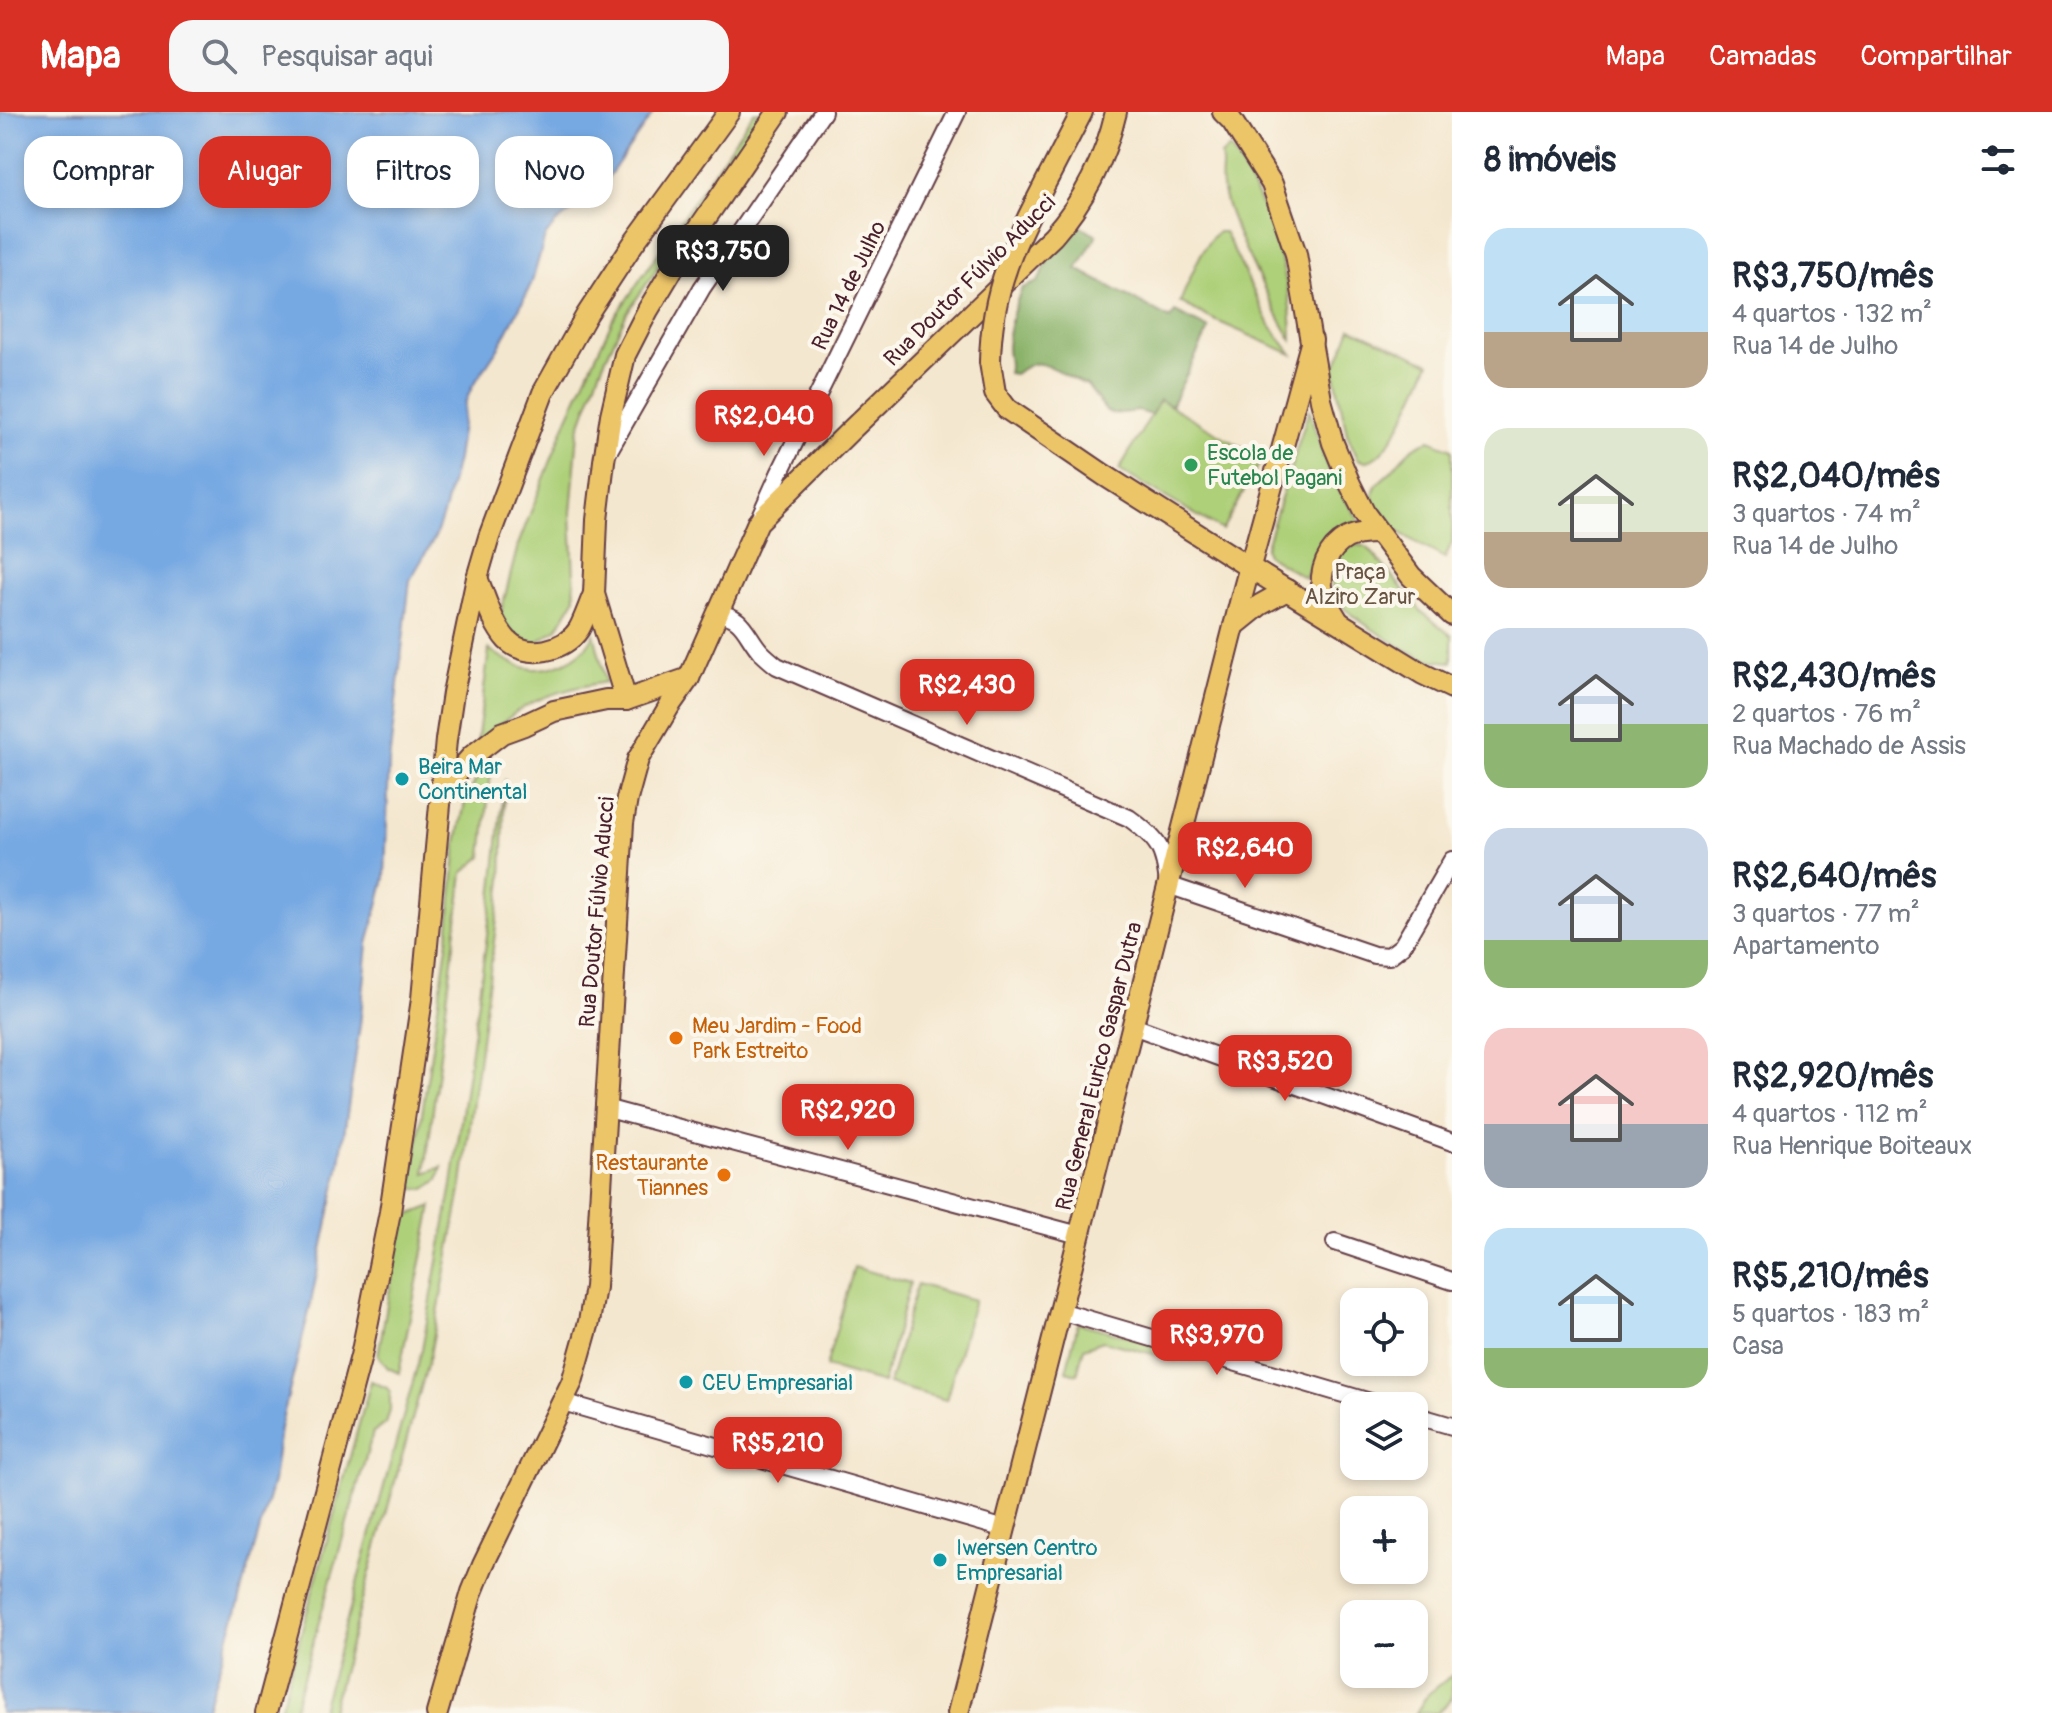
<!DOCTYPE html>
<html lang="pt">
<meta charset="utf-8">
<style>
:root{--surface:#fff;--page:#f6f6f7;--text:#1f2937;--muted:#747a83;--accent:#d93025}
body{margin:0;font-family:Pangolin,sans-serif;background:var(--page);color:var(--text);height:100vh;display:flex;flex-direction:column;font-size:30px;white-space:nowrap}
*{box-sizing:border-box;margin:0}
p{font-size:26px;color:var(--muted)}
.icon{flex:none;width:44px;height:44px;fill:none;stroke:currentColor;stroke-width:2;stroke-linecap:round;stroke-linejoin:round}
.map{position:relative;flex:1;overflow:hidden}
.details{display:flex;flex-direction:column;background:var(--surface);width:600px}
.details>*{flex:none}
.top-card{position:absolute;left:24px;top:24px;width:760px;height:72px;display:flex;gap:16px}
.fabs{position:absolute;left:1340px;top:1176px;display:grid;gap:16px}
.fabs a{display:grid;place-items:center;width:88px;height:88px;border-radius:16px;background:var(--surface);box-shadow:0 4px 12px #0003;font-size:40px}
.price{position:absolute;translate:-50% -68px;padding:0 18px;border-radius:16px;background:var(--accent);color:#fff;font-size:26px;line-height:52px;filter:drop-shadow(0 2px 4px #0008)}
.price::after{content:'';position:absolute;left:50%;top:48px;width:24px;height:18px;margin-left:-12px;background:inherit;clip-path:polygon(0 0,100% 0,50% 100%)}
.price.on{background:#222;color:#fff}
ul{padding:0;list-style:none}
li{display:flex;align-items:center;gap:24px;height:200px;padding:0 32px}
li span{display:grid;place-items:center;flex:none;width:224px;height:160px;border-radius:24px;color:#555}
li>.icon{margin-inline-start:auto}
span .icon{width:96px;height:96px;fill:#fffc;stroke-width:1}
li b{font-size:34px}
h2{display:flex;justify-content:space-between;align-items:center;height:96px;padding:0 32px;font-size:34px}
.tag{padding:0 28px;border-radius:24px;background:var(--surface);box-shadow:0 4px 12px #0003;font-size:28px;line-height:72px}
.tag.on{background:var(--accent);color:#fff}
header{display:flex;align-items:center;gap:48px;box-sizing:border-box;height:112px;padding:0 40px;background:var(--accent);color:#fff}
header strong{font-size:38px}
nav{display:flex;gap:44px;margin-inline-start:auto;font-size:28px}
.search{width:560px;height:72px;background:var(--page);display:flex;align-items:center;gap:20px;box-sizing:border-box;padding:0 28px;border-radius:24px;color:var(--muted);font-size:30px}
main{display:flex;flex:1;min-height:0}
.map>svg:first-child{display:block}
</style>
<header>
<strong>Mapa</strong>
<div class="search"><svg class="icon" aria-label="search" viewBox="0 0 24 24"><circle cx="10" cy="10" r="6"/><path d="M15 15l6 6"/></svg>Pesquisar aqui</div>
<nav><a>Mapa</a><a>Camadas</a><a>Compartilhar</a></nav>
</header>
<main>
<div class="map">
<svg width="1452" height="1601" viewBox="0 0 1452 1601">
<rect width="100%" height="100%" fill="#fbf7ec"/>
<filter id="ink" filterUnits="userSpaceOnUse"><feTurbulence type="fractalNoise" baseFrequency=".0125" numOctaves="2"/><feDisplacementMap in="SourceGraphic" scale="16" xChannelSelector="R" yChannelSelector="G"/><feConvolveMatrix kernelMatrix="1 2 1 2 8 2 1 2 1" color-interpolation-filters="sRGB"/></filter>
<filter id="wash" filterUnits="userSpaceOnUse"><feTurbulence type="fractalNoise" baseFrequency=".006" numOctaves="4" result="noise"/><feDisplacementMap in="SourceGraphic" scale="32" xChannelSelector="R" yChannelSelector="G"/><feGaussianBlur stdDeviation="1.8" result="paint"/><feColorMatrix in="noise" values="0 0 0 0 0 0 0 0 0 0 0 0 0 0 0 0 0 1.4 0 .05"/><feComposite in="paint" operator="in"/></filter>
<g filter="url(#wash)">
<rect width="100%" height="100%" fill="#f4e7cf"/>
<!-- green -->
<g fill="#aed079" stroke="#7c7852" stroke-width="2">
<polygon points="754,0 765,0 626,202 600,259 578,320 571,401 575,487 557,517 532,533 514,528 499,508 518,433 568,305 612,209"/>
<path d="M1230,36c38,58 61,122 62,192 -14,-21 -24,-44 -35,-66 -13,-28 -29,-57 -35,-87 -2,-11 2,-20 -1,-31z"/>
<path d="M1218,120h6l2,3 44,90 22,29 -82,-36 -30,-16c9,-19 21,-58 38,-70z"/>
<path d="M1351,216l79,35c-11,22 -37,90 -60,97 -5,2 -7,1 -12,-1l-11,-25 -13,-63z"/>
<polygon points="1160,288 1262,347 1222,418 1119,358"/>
<path d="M1309,298l18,56 8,18 27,41c-9,4 -17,3 -26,6 -20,8 -23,30 -31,47l-38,-23 -2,-6z"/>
<path d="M1430,328l22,9v93l-7,16c-21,-11 -83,-39 -70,-70 3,-7 12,-12 17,-18 12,-14 20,-25 38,-30z"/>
<path d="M1355,433l9,1 6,4 52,62 30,24v26c-8,-1 -17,-1 -25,-3 -20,-7 -83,-44 -92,-63 -6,-14 -3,-28 2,-42z"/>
<path d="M594,522l12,48c-31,5 -63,12 -90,30 -13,10 -26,22 -39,32l12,-95c29,21 52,28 84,9 10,-6 17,-14 21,-24z"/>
<polygon points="492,651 482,745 463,761 425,1061 442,1055 438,1068 425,1077 411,1076 448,827 457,730 465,690 478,663"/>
<polygon points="505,667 502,768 462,1073 430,1243 331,1601 321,1601 422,1237 452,1073 491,795"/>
<polygon points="432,1094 399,1261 388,1256 378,1243 402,1109 412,1102"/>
<polygon points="854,1155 910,1171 883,1271 826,1255"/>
<polygon points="917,1172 974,1188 946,1288 889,1272"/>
<polygon points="1078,1211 1178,1237 1176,1248 1103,1229 1084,1236 1077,1262 1066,1259"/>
<polygon points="371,1269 387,1276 390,1280 390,1298 386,1312 373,1320 293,1601 279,1601"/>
<polygon points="1452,1563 1452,1586 1438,1601 1416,1601 1427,1583"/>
</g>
<!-- forest -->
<path fill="#8ab269" stroke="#6a684a" stroke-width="2" d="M1079,113l18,10 -20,34 93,50 5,-7 34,17 -38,77 -11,-6 -9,15 -13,-4 -25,3 -7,-3 -19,-26c-15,-4 -40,-25 -55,-21 -7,2 -12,7 -18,10l-6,-1c3,-10 -1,-16 -1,-26 1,-21 7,-40 15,-59l16,-6 15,-31z"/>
<!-- water -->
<polygon fill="#76a8e2" stroke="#606486" stroke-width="2" points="0,0 654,0 597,81 555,112 545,125 532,170 523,189 500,233 472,275 465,291 457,347 444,400 435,425 410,468 389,650 385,766 368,832 360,913 339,1057 308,1204 280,1316 273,1370 239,1491 205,1601 0,1601"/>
</g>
<g filter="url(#ink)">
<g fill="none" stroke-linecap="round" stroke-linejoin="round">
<!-- minor casing -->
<g stroke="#643d44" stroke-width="20">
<g id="minor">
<polyline points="608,340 702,176 823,0"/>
<polyline points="760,404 779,362 957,0"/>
<path d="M718,502c26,1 28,22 43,38 5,5 11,10 16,14l352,152c29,21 36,31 39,67l206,70 15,1 13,-10 50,-86"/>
<polyline points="1133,914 1452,1030"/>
<polyline points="605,996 1079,1123"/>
<polyline points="1335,1130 1452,1169"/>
<polyline points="1060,1199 1384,1294"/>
<polyline points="563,1290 1005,1417"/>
<polyline points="1414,1303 1452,1314"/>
</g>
</g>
<!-- major casing -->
<g stroke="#643d44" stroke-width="24">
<g id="major">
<polyline points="1223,0 1232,9 1272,72 1296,142 1321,288 1333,331 1350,372 1365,402 1411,464 1452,503"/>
<polyline points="1049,64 1082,0"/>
<polyline points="990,250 995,281 1007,297 1104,363 1249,455 1423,562 1452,576"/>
<path d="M477,466c9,21 15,45 30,62 20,20 58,11 72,-11 6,-11 10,-24 15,-35"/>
<path d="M1338,509c-5,-9 -12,-18 -15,-28 -5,-21 5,-45 24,-55 10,-5 21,-5 31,-5"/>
<polyline points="1234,514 1260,493 1287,478"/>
<polyline points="626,588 594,482 597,408 604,349 611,303 625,243 648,198 684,138 778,0"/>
<polyline points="442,678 472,644 502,621 524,613 554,599 606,588 626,588 689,566"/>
<polyline points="266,1601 361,1244 390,1100 422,887 446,628 453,581 477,466 489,425 543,281 586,204 633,132 729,0"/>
<path d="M437,1601l35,-121 11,-27 89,-183 17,-60 6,-35 28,-464 4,-24 11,-40 32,-54 19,-27 69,-156 91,-90 204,-196c32,-36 52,-77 63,-124"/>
<polyline points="958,1601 1241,487 1312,228"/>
</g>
</g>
<!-- minor -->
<use href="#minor" stroke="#fff" stroke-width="16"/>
<!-- major -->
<use href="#major" stroke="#edc569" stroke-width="20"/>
<!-- major-bridge casing -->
<g stroke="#643d44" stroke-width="24" stroke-linecap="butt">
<path id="major-bridge" d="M990,250c1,-74 26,-122 59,-186"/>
</g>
<!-- major-bridge -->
<use href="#major-bridge" stroke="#edc569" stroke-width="20"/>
</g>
</g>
<!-- markers -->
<circle fill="#2e9e5b" stroke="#fbf7ec" stroke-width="3" cx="1191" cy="353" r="8"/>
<g fill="#0f9aa8" stroke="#fbf7ec" stroke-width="3">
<circle cx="402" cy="667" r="8"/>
<circle cx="686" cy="1270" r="8"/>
<circle cx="940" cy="1448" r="8"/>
</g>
<g fill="#e8710a" stroke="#fbf7ec" stroke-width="3">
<circle cx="676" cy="926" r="8"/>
<circle cx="724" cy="1063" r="8"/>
</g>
<g text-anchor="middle" stroke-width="8" stroke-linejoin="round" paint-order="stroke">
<!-- street labels -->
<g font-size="22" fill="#4a1f2b" stroke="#fbf7ec">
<text transform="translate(969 168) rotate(-45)" y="8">Rua Doutor Fúlvio Aducci</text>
<text transform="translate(848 173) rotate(-64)" y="8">Rua 14 de Julho</text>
<text transform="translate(596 800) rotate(-85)" y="8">Rua Doutor Fúlvio Aducci</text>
<text transform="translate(1098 954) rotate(-76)" y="8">Rua General Eurico Gaspar Dutra</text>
</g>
<!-- leisure labels -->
<g font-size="22" fill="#27864d" stroke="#fbf7ec" text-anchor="start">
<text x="1207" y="348">Escola de<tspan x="1207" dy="25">Futebol Pagani</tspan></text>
</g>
<!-- park labels -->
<g font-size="22" fill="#685442" stroke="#fbf7ec">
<text x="1360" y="467">Praça<tspan x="1360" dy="25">Alziro Zarur</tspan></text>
</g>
<!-- culture labels -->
<g font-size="22" fill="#0d838f" stroke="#fbf7ec" text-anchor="start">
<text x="418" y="662">Beira Mar<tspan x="418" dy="25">Continental</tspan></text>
<text x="702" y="1278">CEU Empresarial</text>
<text x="956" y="1443">Iwersen Centro<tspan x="956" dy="25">Empresarial</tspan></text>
</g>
<!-- food labels -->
<g font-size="22" fill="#c56008" stroke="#fbf7ec" text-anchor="start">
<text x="692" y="921">Meu Jardim - Food<tspan x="692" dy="25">Park Estreito</tspan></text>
<text x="708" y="1058" text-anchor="end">Restaurante<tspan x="708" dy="25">Tiannes</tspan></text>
</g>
</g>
</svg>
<div class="fabs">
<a><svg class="icon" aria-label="locate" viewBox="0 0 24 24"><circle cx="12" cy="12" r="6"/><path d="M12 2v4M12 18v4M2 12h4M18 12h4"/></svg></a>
<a><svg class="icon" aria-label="layers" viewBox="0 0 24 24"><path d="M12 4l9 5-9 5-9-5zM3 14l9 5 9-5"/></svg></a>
<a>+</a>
<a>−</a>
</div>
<b class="price on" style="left:723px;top:181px">R$3,750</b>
<b class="price" style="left:764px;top:346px">R$2,040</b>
<b class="price" style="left:967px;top:615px">R$2,430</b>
<b class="price" style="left:1245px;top:778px">R$2,640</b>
<b class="price" style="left:1285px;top:991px">R$3,520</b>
<b class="price" style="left:848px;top:1040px">R$2,920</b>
<b class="price" style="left:1217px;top:1265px">R$3,970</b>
<b class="price" style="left:778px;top:1373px">R$5,210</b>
<div class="top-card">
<a class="tag">Comprar</a>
<a class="tag on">Alugar</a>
<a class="tag">Filtros</a>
<a class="tag">Novo</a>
</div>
</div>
<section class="details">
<h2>8 imóveis<svg class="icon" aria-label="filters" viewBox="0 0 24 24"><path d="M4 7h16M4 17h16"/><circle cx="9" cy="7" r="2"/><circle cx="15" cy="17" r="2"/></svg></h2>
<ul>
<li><span style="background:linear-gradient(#bfe0f5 65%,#b9a48a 0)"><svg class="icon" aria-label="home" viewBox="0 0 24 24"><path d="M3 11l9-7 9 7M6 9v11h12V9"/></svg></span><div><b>R$3,750/mês</b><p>4 quartos · 132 m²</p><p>Rua 14 de Julho</p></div></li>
<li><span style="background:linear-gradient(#dfe7d0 65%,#b9a48a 0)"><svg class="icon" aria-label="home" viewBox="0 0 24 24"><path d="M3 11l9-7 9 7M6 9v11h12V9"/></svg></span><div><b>R$2,040/mês</b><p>3 quartos · 74 m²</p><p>Rua 14 de Julho</p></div></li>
<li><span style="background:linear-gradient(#c9d6e8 60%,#8fb573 0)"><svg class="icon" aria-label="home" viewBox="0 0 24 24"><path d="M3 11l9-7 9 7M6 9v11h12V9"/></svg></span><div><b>R$2,430/mês</b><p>2 quartos · 76 m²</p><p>Rua Machado de Assis</p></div></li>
<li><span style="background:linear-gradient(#c9d6e8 70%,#8fb573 0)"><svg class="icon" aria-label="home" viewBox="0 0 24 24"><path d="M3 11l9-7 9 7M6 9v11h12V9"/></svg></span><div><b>R$2,640/mês</b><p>3 quartos · 77 m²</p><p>Apartamento</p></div></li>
<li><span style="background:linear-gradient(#f6c9c9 60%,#9aa5b1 0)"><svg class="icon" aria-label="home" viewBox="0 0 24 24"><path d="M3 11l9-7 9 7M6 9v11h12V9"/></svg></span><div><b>R$2,920/mês</b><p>4 quartos · 112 m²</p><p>Rua Henrique Boiteaux</p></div></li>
<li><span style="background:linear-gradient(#bfe0f5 75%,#8fb573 0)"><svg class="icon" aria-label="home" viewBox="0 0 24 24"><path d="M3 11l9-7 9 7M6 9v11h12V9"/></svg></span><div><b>R$5,210/mês</b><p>5 quartos · 183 m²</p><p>Casa</p></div></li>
</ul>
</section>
</main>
